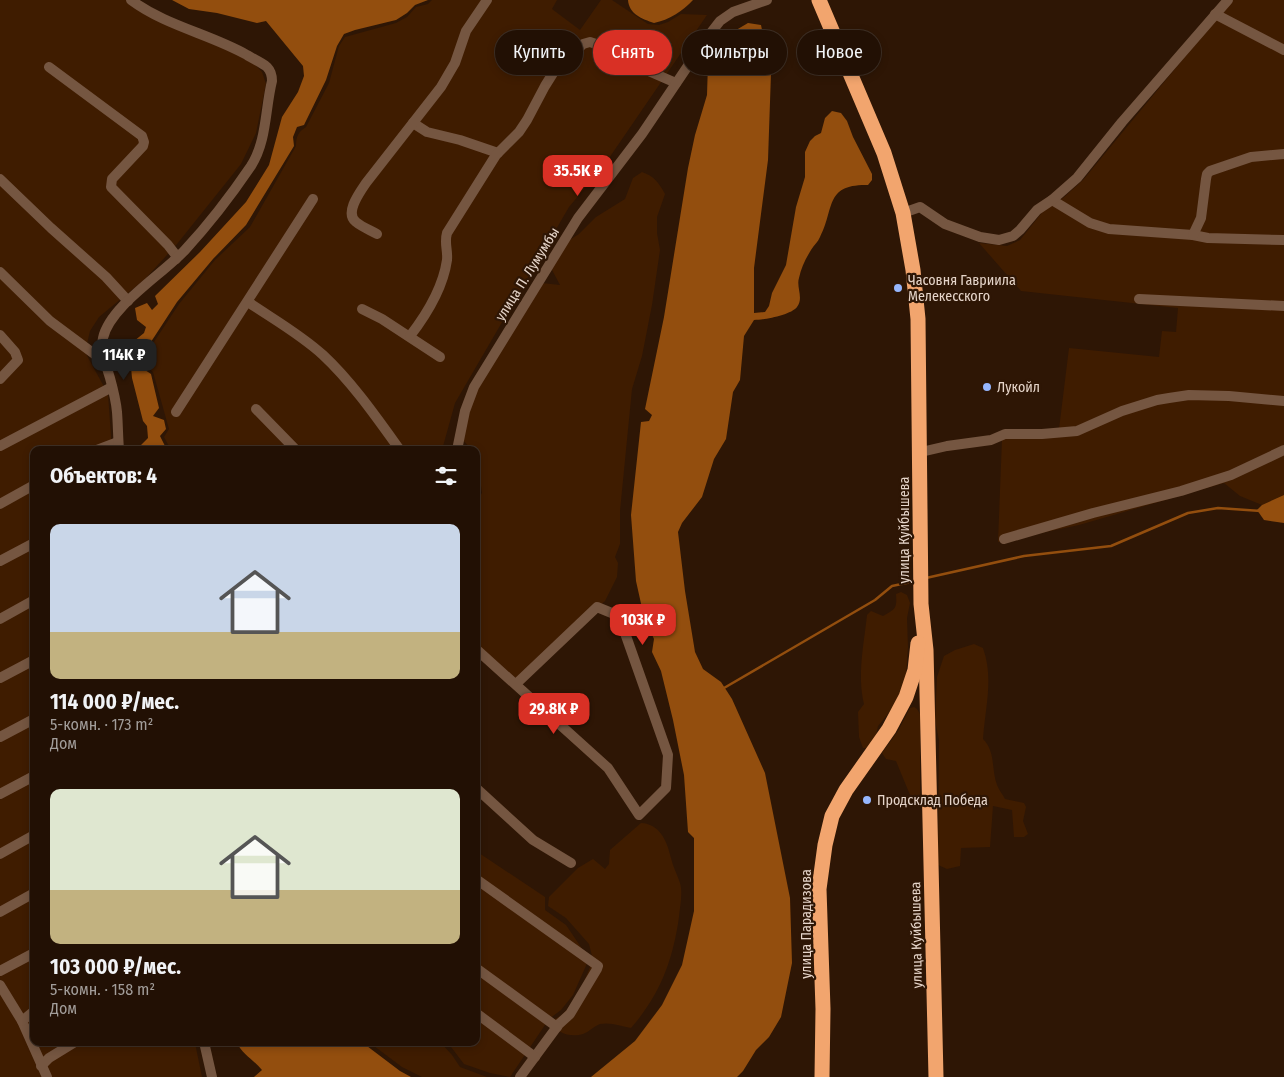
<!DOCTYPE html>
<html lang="ru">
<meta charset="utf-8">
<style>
:root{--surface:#221004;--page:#2a190e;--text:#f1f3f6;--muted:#a29d9a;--line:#3f3026;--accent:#d93025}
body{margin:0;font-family:"Fira Sans Condensed",sans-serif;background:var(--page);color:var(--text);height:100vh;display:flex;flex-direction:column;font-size:19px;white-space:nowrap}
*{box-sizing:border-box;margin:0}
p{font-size:16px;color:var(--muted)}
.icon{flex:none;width:28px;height:28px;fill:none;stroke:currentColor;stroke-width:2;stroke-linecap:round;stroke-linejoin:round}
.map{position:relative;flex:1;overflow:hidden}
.panel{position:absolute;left:30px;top:446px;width:450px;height:600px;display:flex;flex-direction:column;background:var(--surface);border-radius:10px;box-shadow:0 2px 8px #0003,0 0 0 1px var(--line)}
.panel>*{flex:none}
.guide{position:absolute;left:495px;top:30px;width:475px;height:45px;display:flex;gap:10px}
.price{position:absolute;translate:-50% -42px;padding:0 11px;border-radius:10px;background:var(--accent);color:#fff;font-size:16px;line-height:32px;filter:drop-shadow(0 1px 2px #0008)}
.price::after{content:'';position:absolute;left:50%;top:30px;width:15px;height:11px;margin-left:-8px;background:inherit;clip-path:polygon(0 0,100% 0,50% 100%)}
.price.current{background:#222;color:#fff}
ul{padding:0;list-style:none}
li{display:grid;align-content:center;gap:10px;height:265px;padding:0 20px}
li span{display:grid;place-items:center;height:155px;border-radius:10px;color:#555}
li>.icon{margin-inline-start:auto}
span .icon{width:90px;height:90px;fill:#fffc;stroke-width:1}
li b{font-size:21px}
h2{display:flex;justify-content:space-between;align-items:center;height:60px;padding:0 20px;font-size:21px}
.tag{padding:0 18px;border-radius:22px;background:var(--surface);box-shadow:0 2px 8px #0003,0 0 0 1px var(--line);font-size:18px;line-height:45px}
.tag.current{background:var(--accent);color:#fff}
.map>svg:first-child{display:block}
</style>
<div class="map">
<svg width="1284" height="1077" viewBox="0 0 1284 1077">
<rect width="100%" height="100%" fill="#2e1605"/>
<!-- green -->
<g fill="#3f1c00">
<polygon points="0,0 126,0 136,7 246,55 262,72 266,84 256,133 241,164 177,244 145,279 99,317 90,331 85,352 108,394 112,450 34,450 34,1042 195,1043 202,1077 0,1077"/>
<path d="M432,0h125l-5,9 28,21 21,-30h11l36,24 11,1 9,-3 13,-8 26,1 -102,149 -36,43 -114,196 -13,47h-271l-7,-13 5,-8 -16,-57 -5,-4 2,-20 29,-44 36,-44 35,-33 46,-81c0,-9 2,-14 10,-19l23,-44 10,-37 6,-9 51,-14 11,-6 9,-10 12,-3z"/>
<polygon points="1232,0 1284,0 1284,495 1262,505 1240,496 1224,483 1079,525 998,542 1002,439 1059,429 1069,348 1159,357 1162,331 1176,332 1178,308 1021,291 979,243 1007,246 1020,240 1044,210 1063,198 1083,180"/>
<path d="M642,172c12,4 17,11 23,22l-8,23v16l3,17 -8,55 -10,51 -10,33 -12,122v33l-5,13 3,6 -1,14 -12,24 -87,79 -42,-36v-142l6,-9 -6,-43h-4l-10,-11 14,-51 66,-105 18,2 -9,-17 17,-27 11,-7 17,-17 29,-18 8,-21z"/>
<path d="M901,592l6,3 3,8 -3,15 1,29 -2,29 -10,28 -18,22 -2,10 -8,12h-5l-4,-11 -1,-25 6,-8c-7,-30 0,-60 3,-89l4,-4 12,5c13,-7 14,-8 13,-22z"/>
<path d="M974,644l9,4c11,30 2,60 0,91 13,13 8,30 14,46 2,5 6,10 8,14l19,4 2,4 -3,14 5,13 -4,3h-10l-2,-27 -19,-4 -3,41 -29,1 -1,18 -13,3 -11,-5 2,-16 1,-108 -4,-20 2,-43 7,-21 11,-6z"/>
<polygon points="914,707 917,709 920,714 920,802 918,806 915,807 896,761 886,759 882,753 898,731 910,708"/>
<path d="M641,823c19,1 26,18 30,35 2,9 6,16 9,25 3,10 0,23 -1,34 -6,43 -19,78 -48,111 -10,-2 -20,-6 -31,-4 -6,2 -11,8 -17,10 -12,4 -28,-1 -32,-13l11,-6 15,-17 16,-38 -4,-16 -23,-26 -18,-12 1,-9 29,-29 15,-9 12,10 4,-5 1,-14z"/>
<polygon points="476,851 545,897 545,910 566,925 589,959 573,995 561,1010 549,1019 510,1077 490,1073 464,1064 448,1043 476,1042"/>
<polygon points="370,1043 441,1043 452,1055 460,1067 487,1077 422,1077 402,1067"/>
</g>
<!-- water -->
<g fill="#934e0e">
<polygon points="172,0 428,0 415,5 407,13 396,20 355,30 344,34 337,46 326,80 304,125 297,127 293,137 294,146 246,225 213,259 177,302 147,348 145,370 151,374 159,408 153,416 164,420 166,429 160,436 167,450 148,450 138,448 148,438 147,426 143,421 132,378 129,345 144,333 146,327 137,320 135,308 147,303 152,310 158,304 155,296 200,252 246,202 269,165 282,117 298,92 304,76 303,66 266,21 257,23 217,13 189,9"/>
<path d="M628,0h65c-10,11 -24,20 -39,23 -12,-4 -25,-9 -26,-23z"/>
<path d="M748,23l13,2 10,48 -3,87 -14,108v45l11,-1 4,-6 3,-13 14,-28 10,-58 9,-30v-25l5,-11 5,-5 6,-3 4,-15 7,-7 9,2 6,8 6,16 19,37v6l-4,5c-44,-1 -33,24 -48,52 -2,5 -6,8 -9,13 -5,8 -10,18 -12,28 -3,9 5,20 -2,29 -6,8 -33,13 -43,13l-10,16 -4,44 -7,12 -7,47 -12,20 -12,38 -20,26 -4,9 7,59 10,61 8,17 18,13 11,17 33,74 25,125 2,65 -11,54 -12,20 -13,13 -13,21 -6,6h-146l44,-36 27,-36 20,-40 12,-54v-73l-6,-6 -4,-57 -11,-55 -12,-49 -9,-19 2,-13 -10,-22 -8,-36 -5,-66 10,-93 8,-1 3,-6 -7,-6 19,-92 24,-149 7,-33 12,-40 1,-32 18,-27z"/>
<polygon points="1284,495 1284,523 1264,520 1257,510 1262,505"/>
<path d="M237,1043h126l37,28 11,6h-157l8,-7c-8,-10 -20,-16 -25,-27z"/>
</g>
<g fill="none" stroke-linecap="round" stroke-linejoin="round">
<!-- stream -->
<g stroke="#934e0e" stroke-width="2.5">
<polyline points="926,578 1024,556 1111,546 1188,513 1218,508 1261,511"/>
<polyline points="724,688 875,600 892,586 916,581"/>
</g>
<!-- minor -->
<g stroke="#755641" stroke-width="10">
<polyline points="1215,14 1284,50"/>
<polyline points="49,67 142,136 144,142 143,146 112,179 111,187 168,245 175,254 176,259"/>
<polyline points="413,123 427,132 460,140 498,153"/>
<polyline points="0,179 51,228 106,277 128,301"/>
<polyline points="1052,200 1090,223 1109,229 1193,235 1208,238 1284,240"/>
<polyline points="903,213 920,207 945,224 980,237 999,240 1013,236 1020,230 1037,210 1052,200 1077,178 1122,122 1228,0"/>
<path d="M377,234c-7,-4 -15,-7 -21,-12 -12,-9 4,-30 10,-39l75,-96 14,-24 11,-32 21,-31"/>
<polyline points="1193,235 1201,218 1206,179 1207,174 1210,171 1251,157 1284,154"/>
<polyline points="0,272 50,321 105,362"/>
<polyline points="1139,299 1284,306"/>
<path d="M248,302c25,17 52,32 75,53 29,27 54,63 77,95"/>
<polyline points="362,309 382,319 440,357"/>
<polyline points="0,335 15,352 18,360 0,379"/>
<path d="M410,336c17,-22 33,-48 37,-76 1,-10 -3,-17 0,-27l49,-78 23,-23 8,-12 18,-34 10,-16 28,-26 7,-2 6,2 41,22 39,17"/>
<polyline points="256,409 296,450"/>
<polyline points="176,412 313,199"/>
<polyline points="0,446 112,387"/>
<polyline points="97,450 118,442"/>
<path d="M119,450c-1,-13 -1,-25 -2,-38 -1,-11 -4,-23 -7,-34 -4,-14 -10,-26 -7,-40 7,-32 60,-64 82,-88 24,-26 47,-56 66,-84 16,-25 14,-57 21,-85 0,-5 -1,-10 -5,-14 -6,-5 -14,-8 -20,-12 -37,-21 -81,-29 -116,-55"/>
<polyline points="457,450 465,411 474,387 578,218 642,134 706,39 720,21 733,12 767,0"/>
<polyline points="921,452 947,446 991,440 1005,434 1042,434 1077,431 1122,411 1157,400 1169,398 1189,395 1229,396 1284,401"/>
<polyline points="0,504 34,485"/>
<polyline points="1004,539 1093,513 1181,491 1231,475 1284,450"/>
<polyline points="0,561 34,543"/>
<polyline points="0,619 34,600"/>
<polyline points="476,649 608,768 639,815 666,788 668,755 619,616 597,607 516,684"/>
<polyline points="0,678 34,660"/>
<polyline points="0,737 34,719"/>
<polyline points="476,788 533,840 571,863"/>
<polyline points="0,794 34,776"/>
<polyline points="0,854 34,835"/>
<polyline points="476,879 598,966 597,969 570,1014 559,1024 520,1077"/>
<polyline points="0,912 34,893"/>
<polyline points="476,968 557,1027"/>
<polyline points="0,971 34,953"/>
<polyline points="0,985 22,1021 47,1077"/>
<polyline points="476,1013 535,1057"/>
<polyline points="22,1021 34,1011"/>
<polyline points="204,1042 212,1077"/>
<polyline points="41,1066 49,1058 75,1042"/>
</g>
<!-- highway -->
<g stroke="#f2a56e" stroke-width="15">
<polyline points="819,0 884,153 903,213 913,270 918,319 921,604 926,650 936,1077"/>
<polyline points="822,1077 823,1009 819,889 825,845 832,816 846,790 889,729 906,697 915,670 918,643"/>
</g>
</g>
<!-- markers -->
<g fill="#96b6fd" stroke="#2e1605" stroke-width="2">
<circle cx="898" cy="288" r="5"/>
<circle cx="987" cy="387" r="5"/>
<circle cx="867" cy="800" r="5"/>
</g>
<g text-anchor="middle" stroke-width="4.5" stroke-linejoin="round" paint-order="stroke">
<!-- street labels -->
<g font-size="14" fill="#e6d5ca" stroke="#2e1605">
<text transform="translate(527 274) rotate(-58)" y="5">улица П. Лумумбы</text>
<text transform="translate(904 530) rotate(-90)" y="5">улица Куйбышева</text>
<text transform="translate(806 924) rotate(-90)" y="5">улица Парадизова</text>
<text transform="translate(916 935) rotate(-91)" y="5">улица Куйбышева</text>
</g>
<!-- poi labels -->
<g font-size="14" fill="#e6d5ca" stroke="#2e1605" text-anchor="start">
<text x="908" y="285">Часовня Гавриила<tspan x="908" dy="16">Мелекесского</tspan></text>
<text x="997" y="392">Лукойл</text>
<text x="877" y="805">Продсклад Победа</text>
</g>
</g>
</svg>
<b class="price" style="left:578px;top:197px">35.5K ₽</b>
<b class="price current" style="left:124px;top:381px">114K ₽</b>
<b class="price" style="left:643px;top:646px">103K ₽</b>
<b class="price" style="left:554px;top:735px">29.8K ₽</b>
<div class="guide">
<a class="tag">Купить</a>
<a class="tag current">Снять</a>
<a class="tag">Фильтры</a>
<a class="tag">Новое</a>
</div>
<section class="panel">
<h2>Объектов: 4<svg class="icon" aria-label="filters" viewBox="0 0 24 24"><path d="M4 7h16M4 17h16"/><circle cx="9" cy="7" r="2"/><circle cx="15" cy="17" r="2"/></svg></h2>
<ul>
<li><span style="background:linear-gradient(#c9d6e8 70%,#c2b280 0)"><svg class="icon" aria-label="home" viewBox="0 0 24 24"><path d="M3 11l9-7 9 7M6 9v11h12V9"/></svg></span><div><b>114 000 ₽/мес.</b><p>5-комн. · 173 m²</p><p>Дом</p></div></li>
<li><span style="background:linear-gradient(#dfe7d0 65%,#c2b280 0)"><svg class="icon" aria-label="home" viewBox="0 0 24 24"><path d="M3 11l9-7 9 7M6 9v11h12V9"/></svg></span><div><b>103 000 ₽/мес.</b><p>5-комн. · 158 m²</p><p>Дом</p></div></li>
</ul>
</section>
</div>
